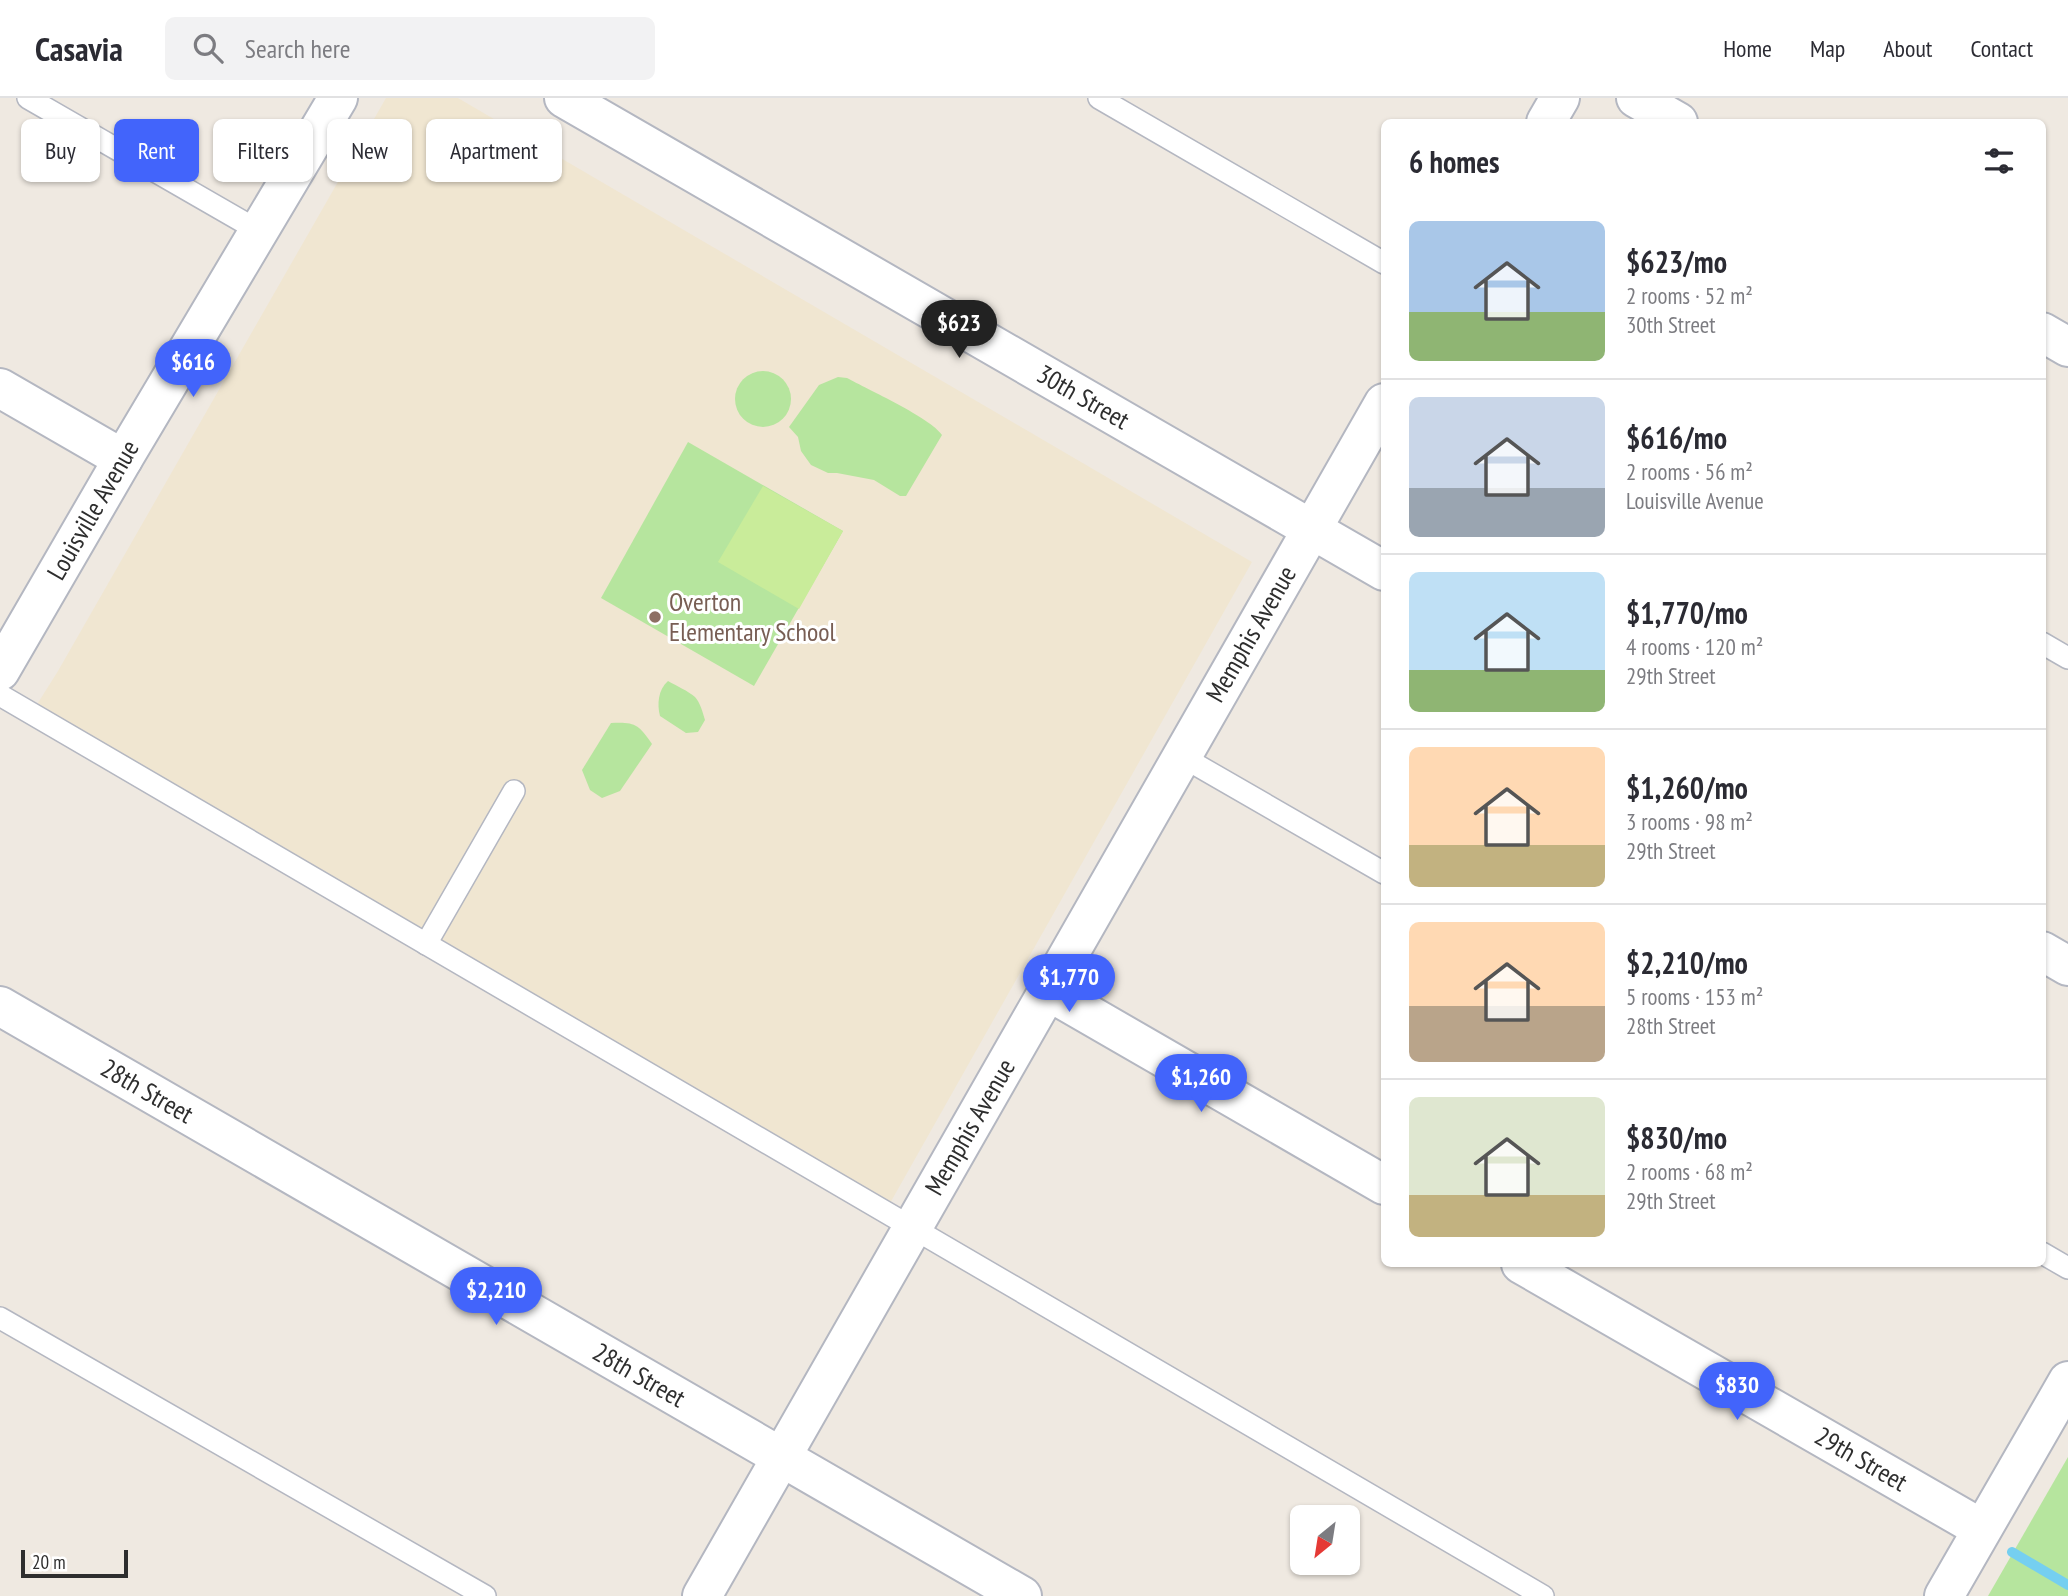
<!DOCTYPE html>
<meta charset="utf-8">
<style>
:root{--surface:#fff;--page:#f2f2f3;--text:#2b2b33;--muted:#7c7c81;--line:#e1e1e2;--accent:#4264fb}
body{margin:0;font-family:"PT Sans Narrow",sans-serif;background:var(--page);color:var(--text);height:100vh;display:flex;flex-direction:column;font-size:26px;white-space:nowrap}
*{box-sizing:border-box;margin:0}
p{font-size:23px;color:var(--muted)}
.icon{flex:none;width:38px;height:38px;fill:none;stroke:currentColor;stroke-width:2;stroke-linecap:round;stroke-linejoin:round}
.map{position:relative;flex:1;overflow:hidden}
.sheet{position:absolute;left:1381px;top:21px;width:665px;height:1148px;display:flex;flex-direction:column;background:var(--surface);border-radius:10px;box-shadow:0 2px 5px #0004}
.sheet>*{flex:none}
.banner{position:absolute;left:21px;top:21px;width:665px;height:63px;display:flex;gap:14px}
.needle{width:46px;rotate:210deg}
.controls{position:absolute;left:1290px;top:1407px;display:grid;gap:14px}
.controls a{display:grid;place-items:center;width:70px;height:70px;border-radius:10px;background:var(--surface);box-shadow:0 2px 5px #0004;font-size:35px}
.scale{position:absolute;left:21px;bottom:18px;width:107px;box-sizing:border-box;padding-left:7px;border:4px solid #2e2e2e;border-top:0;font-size:19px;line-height:24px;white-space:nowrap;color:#2e2e2e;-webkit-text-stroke:5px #fff;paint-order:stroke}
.price{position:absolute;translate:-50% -60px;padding:0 16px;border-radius:24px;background:var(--accent);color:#fff;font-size:23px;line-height:46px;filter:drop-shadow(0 2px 4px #0008)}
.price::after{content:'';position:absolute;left:50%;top:42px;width:21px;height:16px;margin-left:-10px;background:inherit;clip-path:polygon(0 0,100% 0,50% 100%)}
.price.on{background:#222;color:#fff}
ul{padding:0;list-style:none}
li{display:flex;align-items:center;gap:21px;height:175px;padding:0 28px}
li+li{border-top:2px solid var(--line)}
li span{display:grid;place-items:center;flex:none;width:196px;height:140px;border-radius:10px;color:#555}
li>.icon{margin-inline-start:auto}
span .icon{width:84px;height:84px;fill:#fffc;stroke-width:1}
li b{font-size:30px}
h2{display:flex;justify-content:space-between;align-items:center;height:84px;padding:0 28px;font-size:30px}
.tag{padding:0 24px;border-radius:10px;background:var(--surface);box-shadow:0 2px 5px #0004;font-size:24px;line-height:63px}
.tag.on{background:var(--accent);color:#fff}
header{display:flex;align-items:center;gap:42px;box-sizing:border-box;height:98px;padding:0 35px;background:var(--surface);border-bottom:2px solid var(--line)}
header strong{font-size:33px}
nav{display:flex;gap:38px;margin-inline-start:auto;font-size:24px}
.search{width:490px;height:63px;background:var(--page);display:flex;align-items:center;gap:18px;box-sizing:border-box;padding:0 24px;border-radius:10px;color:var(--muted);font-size:26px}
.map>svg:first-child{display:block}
</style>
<header>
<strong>Casavia</strong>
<div class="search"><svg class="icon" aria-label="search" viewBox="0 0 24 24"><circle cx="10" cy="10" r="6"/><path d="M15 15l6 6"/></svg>Search here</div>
<nav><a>Home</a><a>Map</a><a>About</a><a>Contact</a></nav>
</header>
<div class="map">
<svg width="2068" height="1498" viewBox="0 0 2068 1498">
<rect width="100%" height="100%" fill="#efe9e1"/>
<!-- education -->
<polygon fill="#f0e6d1" points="386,0 458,0 1252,464 889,1107 36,608 58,573"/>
<!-- green -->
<g fill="#b6e59e">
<circle cx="763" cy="301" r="28"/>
<path d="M838,279l9,1c20,11 84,40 95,57l-36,61h-6l-26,-16 -37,-7h-9l-17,-8 -10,-14 -3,-14 -9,-10 30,-42z"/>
<polygon points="688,344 843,433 754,588 601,500"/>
<path d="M668,583c9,5 20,10 27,16 5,5 8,16 10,23l-7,12 -12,1 -26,-17c-3,-12 -2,-26 8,-35z"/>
<path d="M611,625c24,-1 27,1 41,21l-32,47 -18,7 -12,-8 -8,-20z"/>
<polygon points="2068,1359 2068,1498 1988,1498"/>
</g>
<!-- pitch -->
<polygon fill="#c9ec9a" points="763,388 843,433 799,511 718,464"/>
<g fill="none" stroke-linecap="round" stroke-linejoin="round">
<!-- stream -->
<polyline stroke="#75cff0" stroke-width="10" points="2012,1454 2068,1487"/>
<!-- service casing -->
<g stroke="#b4b7c1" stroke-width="24">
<g id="service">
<polyline points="28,0 259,133"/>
<polyline points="1099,0 1384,165"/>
<polyline points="2042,545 2068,560"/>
<polyline points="0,597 1543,1498"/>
<polyline points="1181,658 1384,775"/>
<polyline points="426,846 514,693"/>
<polyline points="2042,1155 2068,1170"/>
<polyline points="0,1220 485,1498"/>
</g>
</g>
<!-- minor casing -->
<g stroke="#b4b7c1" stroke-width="42">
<g id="minor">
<polyline points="564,0 1384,473"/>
<polyline points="1636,0 1678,24"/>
<polyline points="2042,234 2068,249"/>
<polyline points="0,290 123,361"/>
<polyline points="0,573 123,361 338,0"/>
<polyline points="2042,853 2068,868"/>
<polyline points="1048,893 1384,1087"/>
<polyline points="0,908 1022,1498"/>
<polyline points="1521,1166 1982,1431"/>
<polyline points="1944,1498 2068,1283"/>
</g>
</g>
<!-- tertiary casing -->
<g stroke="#b4b7c1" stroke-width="42">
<g id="tertiary">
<polyline points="1546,24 1560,0"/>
<polyline points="702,1498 1384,305"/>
</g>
</g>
<!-- service -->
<use href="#service" stroke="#fff" stroke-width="21"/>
<!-- minor -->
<use href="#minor" stroke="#fff" stroke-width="38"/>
<!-- tertiary -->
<use href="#tertiary" stroke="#fff" stroke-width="38"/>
</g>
<!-- markers -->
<circle fill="#8d6e63" stroke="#fff" stroke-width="2.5" cx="655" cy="519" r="7"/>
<g text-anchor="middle" stroke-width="6" stroke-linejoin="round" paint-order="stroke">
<!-- street labels -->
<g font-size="26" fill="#2e2e2e" stroke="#fff">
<text transform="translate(1083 299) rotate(30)" y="9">30th Street</text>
<text transform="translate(93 412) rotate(-60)" y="9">Louisville Avenue</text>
<text transform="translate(1251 536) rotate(-60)" y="9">Memphis Avenue</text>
<text transform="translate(147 993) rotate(30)" y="9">28th Street</text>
<text transform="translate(970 1029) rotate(-60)" y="9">Memphis Avenue</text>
<text transform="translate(639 1277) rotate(30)" y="9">28th Street</text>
<text transform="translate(1861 1361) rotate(30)" y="9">29th Street</text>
</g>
<!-- education labels -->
<g font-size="26" fill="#785e54" stroke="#fff" text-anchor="start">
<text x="669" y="513">Overton<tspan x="669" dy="30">Elementary School</tspan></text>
</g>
</g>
</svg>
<div class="controls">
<a><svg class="needle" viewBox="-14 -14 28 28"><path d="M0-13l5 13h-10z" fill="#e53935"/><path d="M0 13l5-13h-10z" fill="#7c7c81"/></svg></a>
</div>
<div class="scale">20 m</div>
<b class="price on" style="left:959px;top:262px">$623</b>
<b class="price" style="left:193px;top:301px">$616</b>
<b class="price" style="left:1069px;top:916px">$1,770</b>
<b class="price" style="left:1201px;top:1016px">$1,260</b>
<b class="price" style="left:496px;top:1229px">$2,210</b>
<b class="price" style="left:1737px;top:1324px">$830</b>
<div class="banner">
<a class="tag">Buy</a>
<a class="tag on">Rent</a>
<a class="tag">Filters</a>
<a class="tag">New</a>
<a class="tag">Apartment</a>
</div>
<section class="sheet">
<h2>6 homes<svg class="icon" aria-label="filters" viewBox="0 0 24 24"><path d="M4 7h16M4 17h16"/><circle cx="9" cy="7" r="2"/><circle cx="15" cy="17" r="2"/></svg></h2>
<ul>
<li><span style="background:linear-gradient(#a9c7e8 65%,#8fb573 0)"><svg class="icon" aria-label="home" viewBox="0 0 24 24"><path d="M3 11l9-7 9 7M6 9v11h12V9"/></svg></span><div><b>$623/mo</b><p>2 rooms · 52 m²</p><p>30th Street</p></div></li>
<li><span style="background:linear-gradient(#c9d6e8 65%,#9aa5b1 0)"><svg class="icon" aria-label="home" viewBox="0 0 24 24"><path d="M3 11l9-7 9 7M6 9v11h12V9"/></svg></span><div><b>$616/mo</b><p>2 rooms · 56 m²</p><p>Louisville Avenue</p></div></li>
<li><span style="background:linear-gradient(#bfe0f5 70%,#8fb573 0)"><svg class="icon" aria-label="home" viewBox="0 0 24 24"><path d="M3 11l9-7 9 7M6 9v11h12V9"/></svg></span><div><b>$1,770/mo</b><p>4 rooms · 120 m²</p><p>29th Street</p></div></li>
<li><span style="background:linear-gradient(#ffd9b3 70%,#c2b280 0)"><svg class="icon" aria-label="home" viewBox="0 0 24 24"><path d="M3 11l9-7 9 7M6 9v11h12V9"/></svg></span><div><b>$1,260/mo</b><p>3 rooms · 98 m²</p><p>29th Street</p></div></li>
<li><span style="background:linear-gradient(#ffd9b3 60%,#b9a48a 0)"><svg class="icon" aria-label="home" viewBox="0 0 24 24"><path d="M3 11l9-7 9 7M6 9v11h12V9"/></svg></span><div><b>$2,210/mo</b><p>5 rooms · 153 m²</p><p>28th Street</p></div></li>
<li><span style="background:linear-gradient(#dfe7d0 70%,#c2b280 0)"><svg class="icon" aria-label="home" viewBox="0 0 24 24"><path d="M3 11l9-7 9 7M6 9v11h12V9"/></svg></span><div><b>$830/mo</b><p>2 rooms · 68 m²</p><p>29th Street</p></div></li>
</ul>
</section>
</div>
